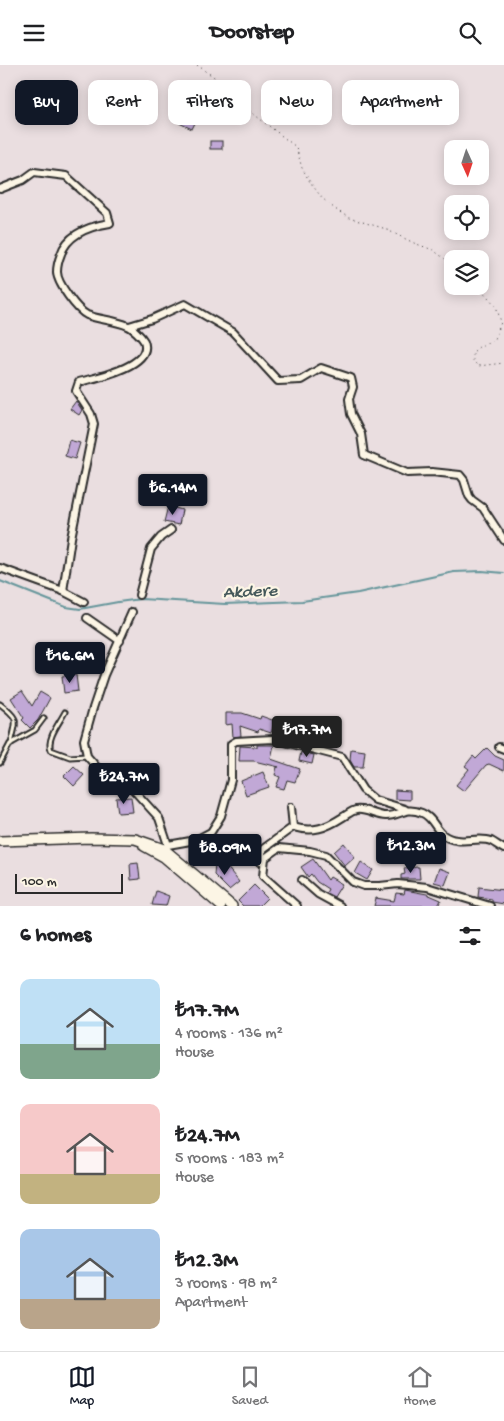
<!DOCTYPE html>
<meta charset="utf-8">
<style>
:root{--surface:#fff;--page:#f6f6f6;--text:#202124;--muted:#757577;--line:#e0e0e0;--accent:#111827}
body{margin:0;font-family:"Gochi Hand",sans-serif;background:var(--page);color:var(--text);height:100vh;display:flex;flex-direction:column;font-size:19px;white-space:nowrap}
*{box-sizing:border-box;margin:0}
p{font-size:16px;color:var(--muted)}
.icon{flex:none;width:28px;height:28px;fill:none;stroke:currentColor;stroke-width:2;stroke-linecap:round;stroke-linejoin:round}
.map{position:relative;height:841px;overflow:hidden}
.drawer{display:flex;flex-direction:column;background:var(--surface);flex:1}
.drawer>*{flex:none}
.top-card{position:absolute;left:15px;top:15px;width:475px;height:45px;display:flex;gap:10px}
.needle{width:32px;rotate:177deg}
.controls{position:absolute;left:444px;top:75px;display:grid;gap:10px}
.controls a{display:grid;place-items:center;width:45px;height:45px;border-radius:10px;background:var(--surface);box-shadow:0 2px 12px #0003;font-size:25px}
.scale{position:absolute;left:15px;bottom:12px;width:108px;box-sizing:border-box;padding-left:5px;border:2px solid #2b2b2b;border-top:0;font-size:14px;line-height:18px;white-space:nowrap;color:#2b2b2b;-webkit-text-stroke:4px #fcf5e5;paint-order:stroke}
.price{position:absolute;translate:-50% -42px;padding:0 11px;border-radius:5px;background:var(--accent);color:#fff;font-size:16px;line-height:32px;filter:drop-shadow(0 1px 2px #0008)}
.price::after{content:'';position:absolute;left:50%;top:30px;width:15px;height:11px;margin-left:-8px;background:inherit;clip-path:polygon(0 0,100% 0,50% 100%)}
.price.selected{background:#222;color:#fff}
ul{padding:0;list-style:none}
li{display:flex;align-items:center;gap:15px;height:125px;padding:0 20px}
li span{display:grid;place-items:center;flex:none;width:140px;height:100px;border-radius:10px;color:#555}
li>.icon{margin-inline-start:auto}
span .icon{width:60px;height:60px;fill:#fffc;stroke-width:1}
li b{font-size:21px}
h2{display:flex;justify-content:space-between;align-items:center;height:60px;padding:0 20px;font-size:21px}
.pill{padding:0 18px;border-radius:10px;background:var(--surface);box-shadow:0 2px 12px #0003;font-size:18px;line-height:45px}
.pill.selected{background:var(--accent);color:#fff}
header{display:flex;justify-content:space-between;align-items:center;height:65px;padding:0 20px;background:var(--surface);font-size:22px;font-weight:800}
.dock{display:flex;justify-content:space-around;align-items:center;height:70px;border-top:1px solid var(--line);background:var(--surface);font-size:14px;color:var(--muted)}
.dock a{display:grid;justify-items:center;gap:2px}
.dock .selected{color:var(--accent)}
.map>svg:first-child{display:block}
</style>
<header><svg class="icon" aria-label="menu" viewBox="0 0 24 24"><path d="M4 6h16M4 12h16M4 18h16"/></svg>Doorstep<svg class="icon" aria-label="search" viewBox="0 0 24 24"><circle cx="10" cy="10" r="6"/><path d="M15 15l6 6"/></svg></header>
<div class="map">
<svg width="504" height="841" viewBox="0 0 504 841">
<rect width="100%" height="100%" fill="#eadee0"/>
<filter id="ink" filterUnits="userSpaceOnUse"><feTurbulence type="fractalNoise" baseFrequency=".02" numOctaves="2"/><feDisplacementMap in="SourceGraphic" scale="10" xChannelSelector="R" yChannelSelector="G"/><feConvolveMatrix kernelMatrix="1 2 1 2 8 2 1 2 1" color-interpolation-filters="sRGB"/></filter>
<g filter="url(#ink)">
<g fill="none" stroke-linecap="round" stroke-linejoin="round">
<!-- stream -->
<polyline stroke="#66969b" stroke-width="2" points="0,516 66,542 80,544 118,537 141,534 225,539 302,536 358,528 454,507 482,506 504,508"/>
</g>
<!-- building -->
<g fill="#c1a8d6" stroke="#2b2b2b">
<polygon points="211,16 222,26 214,34 204,24"/>
<polygon points="183,50 196,56 192,64 179,58"/>
<rect x="210" y="76" width="12" height="8"/>
<polygon points="76,336 82,345 79,350 70,344"/>
<polygon points="69,375 80,378 75,394 65,391"/>
<polygon points="168,441 182,445 179,460 164,457"/>
<polygon points="82,583 94,594 83,604 72,593"/>
<polygon points="76,610 78,626 64,628 62,611"/>
<polygon points="22,626 32,641 40,627 50,633 38,655 30,663 22,655 24,653 11,633"/>
<polygon points="226,648 242,648 260,654 261,651 275,656 271,668 259,664 258,667 240,661 241,671 233,672 232,659 226,660"/>
<polygon points="257,680 274,680 271,694 300,704 295,717 287,715 284,724 276,722 280,712 275,710 277,702 279,702 254,696 239,696 240,681 257,682"/>
<polygon points="487,683 495,691 504,695 504,706 489,699 486,700 464,726 456,720 469,704 465,701 473,691 476,694"/>
<polygon points="351,684 365,686 363,702 354,702 350,695"/>
<polygon points="301,687 314,690 312,699 299,696"/>
<polygon points="74,701 84,710 74,721 64,711"/>
<polygon points="263,707 269,722 246,730 241,716"/>
<polygon points="395,725 410,726 410,735 395,734"/>
<polygon points="131,732 133,747 118,748 116,733"/>
<polygon points="344,778 355,792 345,801 334,787"/>
<polygon points="313,794 328,815 330,812 342,819 334,832 326,828 328,824 317,817 311,809 308,812 301,802"/>
<polygon points="361,797 373,805 367,815 355,808"/>
<polygon points="138,798 140,814 131,815 130,799"/>
<polygon points="215,798 227,798 227,802 239,817 229,825 214,810"/>
<polygon points="419,802 420,814 401,814 401,810 405,809 404,803"/>
<polygon points="439,803 450,807 445,820 434,817"/>
<polygon points="254,820 267,833 259,841 243,841 238,836"/>
<polygon points="479,822 504,825 504,839 492,837 492,834 478,832"/>
<polygon points="405,825 427,829 441,835 438,841 374,841 376,833 394,836 396,828 404,829"/>
<polygon points="156,826 169,831 166,841 152,840"/>
</g>
<g fill="none" stroke-linecap="round" stroke-linejoin="round">
<!-- lane casing -->
<g stroke="#2b2b2b" stroke-width="7">
<g id="lane">
<path d="M0,639c21,16 16,16 11,40"/>
<path d="M65,647c-5,10 -19,27 -14,38l19,7 16,-1"/>
<polyline points="0,698 10,679 35,665 44,653"/>
</g>
</g>
<!-- street casing -->
<g stroke="#2b2b2b" stroke-width="10">
<g id="street">
<path d="M0,124l23,-9 11,-8 32,4 41,37 3,10c-19,3 -42,10 -49,31 -2,5 -4,13 -4,18 0,11 20,38 30,43 13,5 28,5 41,11 5,2 13,10 16,15 10,25 -49,37 -65,41l-3,9 15,23 3,10 -23,114 -8,53 21,11"/>
<polyline points="129,261 152,254 185,239 233,267 278,316 301,315 321,303 351,313 353,322 349,334 351,349 361,369 364,390 407,408 432,407 460,410 464,415 469,431 472,435 483,443 504,475"/>
<polyline points="0,503 63,526"/>
<polyline points="139,530 151,484 161,472 171,465"/>
<polyline points="132,547 104,610 93,643 84,675 87,691 107,714 130,721 159,753 168,780"/>
<polyline points="87,553 120,576"/>
<polyline points="499,682 504,684"/>
<path d="M293,762c20,6 33,1 50,-10 4,-2 8,-6 13,-7 10,-2 19,6 30,6 14,0 19,-10 36,-3 15,6 12,24 35,27 10,2 24,-3 34,1 4,2 9,6 13,8"/>
<polyline points="162,787 168,780 196,775 211,767 221,751 231,715 231,679 236,676 273,674 342,692 363,725 375,735 405,744"/>
<polyline points="260,797 263,784 293,762 291,742"/>
<polyline points="302,815 318,829 340,841"/>
<polyline points="297,841 263,811 265,793 279,783 310,786 326,790 353,817 364,821 380,821 398,819 427,822 490,841"/>
</g>
</g>
<!-- secondary casing -->
<g stroke="#2b2b2b" stroke-width="12">
<g id="secondary">
<polyline points="0,776 91,773 135,774 164,784 232,841"/>
<polyline points="144,781 164,792 221,841"/>
</g>
</g>
<!-- path -->
<g stroke="#2b2b2b" stroke-width="1" stroke-dasharray="1 4" stroke-linecap="butt">
<polyline points="197,0 217,14 251,47 296,82 302,103 310,117 322,133 335,144 349,153 383,163 414,178 433,185 452,199"/>
<polyline points="478,221 496,241 501,257 495,274 480,281 473,287 473,296 478,301 504,298"/>
</g>
<!-- lane -->
<use href="#lane" stroke="#fcf5e5" stroke-width="3"/>
<!-- street -->
<use href="#street" stroke="#fcf5e5" stroke-width="6"/>
<!-- secondary -->
<use href="#secondary" stroke="#fcf5e5" stroke-width="9"/>
</g>
</g>
<g text-anchor="middle" stroke-width="4.5" stroke-linejoin="round" paint-order="stroke">
<!-- water labels -->
<g font-size="18" font-style="italic" fill="#44585a" stroke="#fcf5e5">
<text transform="translate(250 525) rotate(-2)" y="6">Akdere</text>
</g>
</g>
</svg>
<div class="controls">
<a><svg class="needle" viewBox="-14 -14 28 28"><path d="M0-13l5 13h-10z" fill="#e53935"/><path d="M0 13l5-13h-10z" fill="#757577"/></svg></a>
<a><svg class="icon" aria-label="locate" viewBox="0 0 24 24"><circle cx="12" cy="12" r="6"/><path d="M12 2v4M12 18v4M2 12h4M18 12h4"/></svg></a>
<a><svg class="icon" aria-label="layers" viewBox="0 0 24 24"><path d="M12 4l9 5-9 5-9-5zM3 14l9 5 9-5"/></svg></a>
</div>
<div class="scale">100 m</div>
<b class="price" style="left:173px;top:451px">₺6.14M</b>
<b class="price" style="left:70px;top:619px">₺16.6M</b>
<b class="price selected" style="left:307px;top:693px">₺17.7M</b>
<b class="price" style="left:124px;top:740px">₺24.7M</b>
<b class="price" style="left:411px;top:809px">₺12.3M</b>
<b class="price" style="left:225px;top:811px">₺8.09M</b>
<div class="top-card">
<a class="pill selected">Buy</a>
<a class="pill">Rent</a>
<a class="pill">Filters</a>
<a class="pill">New</a>
<a class="pill">Apartment</a>
</div>
</div>
<section class="drawer">
<h2>6 homes<svg class="icon" aria-label="filters" viewBox="0 0 24 24"><path d="M4 7h16M4 17h16"/><circle cx="9" cy="7" r="2"/><circle cx="15" cy="17" r="2"/></svg></h2>
<ul>
<li><span style="background:linear-gradient(#bfe0f5 65%,#7fa58c 0)"><svg class="icon" aria-label="home" viewBox="0 0 24 24"><path d="M3 11l9-7 9 7M6 9v11h12V9"/></svg></span><div><b>₺17.7M</b><p>4 rooms · 136 m²</p><p>House</p></div></li>
<li><span style="background:linear-gradient(#f6c9c9 70%,#c2b280 0)"><svg class="icon" aria-label="home" viewBox="0 0 24 24"><path d="M3 11l9-7 9 7M6 9v11h12V9"/></svg></span><div><b>₺24.7M</b><p>5 rooms · 183 m²</p><p>House</p></div></li>
<li><span style="background:linear-gradient(#a9c7e8 70%,#b9a48a 0)"><svg class="icon" aria-label="home" viewBox="0 0 24 24"><path d="M3 11l9-7 9 7M6 9v11h12V9"/></svg></span><div><b>₺12.3M</b><p>3 rooms · 98 m²</p><p>Apartment</p></div></li>
</ul>
</section>
<nav class="dock">
<a class="selected"><svg class="icon" aria-label="map" viewBox="0 0 24 24"><path d="M3 6l6-2 6 2 6-2v14l-6 2-6-2-6 2zM9 4v14M15 6v14"/></svg>Map</a>
<a><svg class="icon" aria-label="saved" viewBox="0 0 24 24"><path d="M7 4h10v16l-5-4-5 4z"/></svg>Saved</a>
<a><svg class="icon" aria-label="home" viewBox="0 0 24 24"><path d="M3 11l9-7 9 7M6 9v11h12V9"/></svg>Home</a>
</nav>
